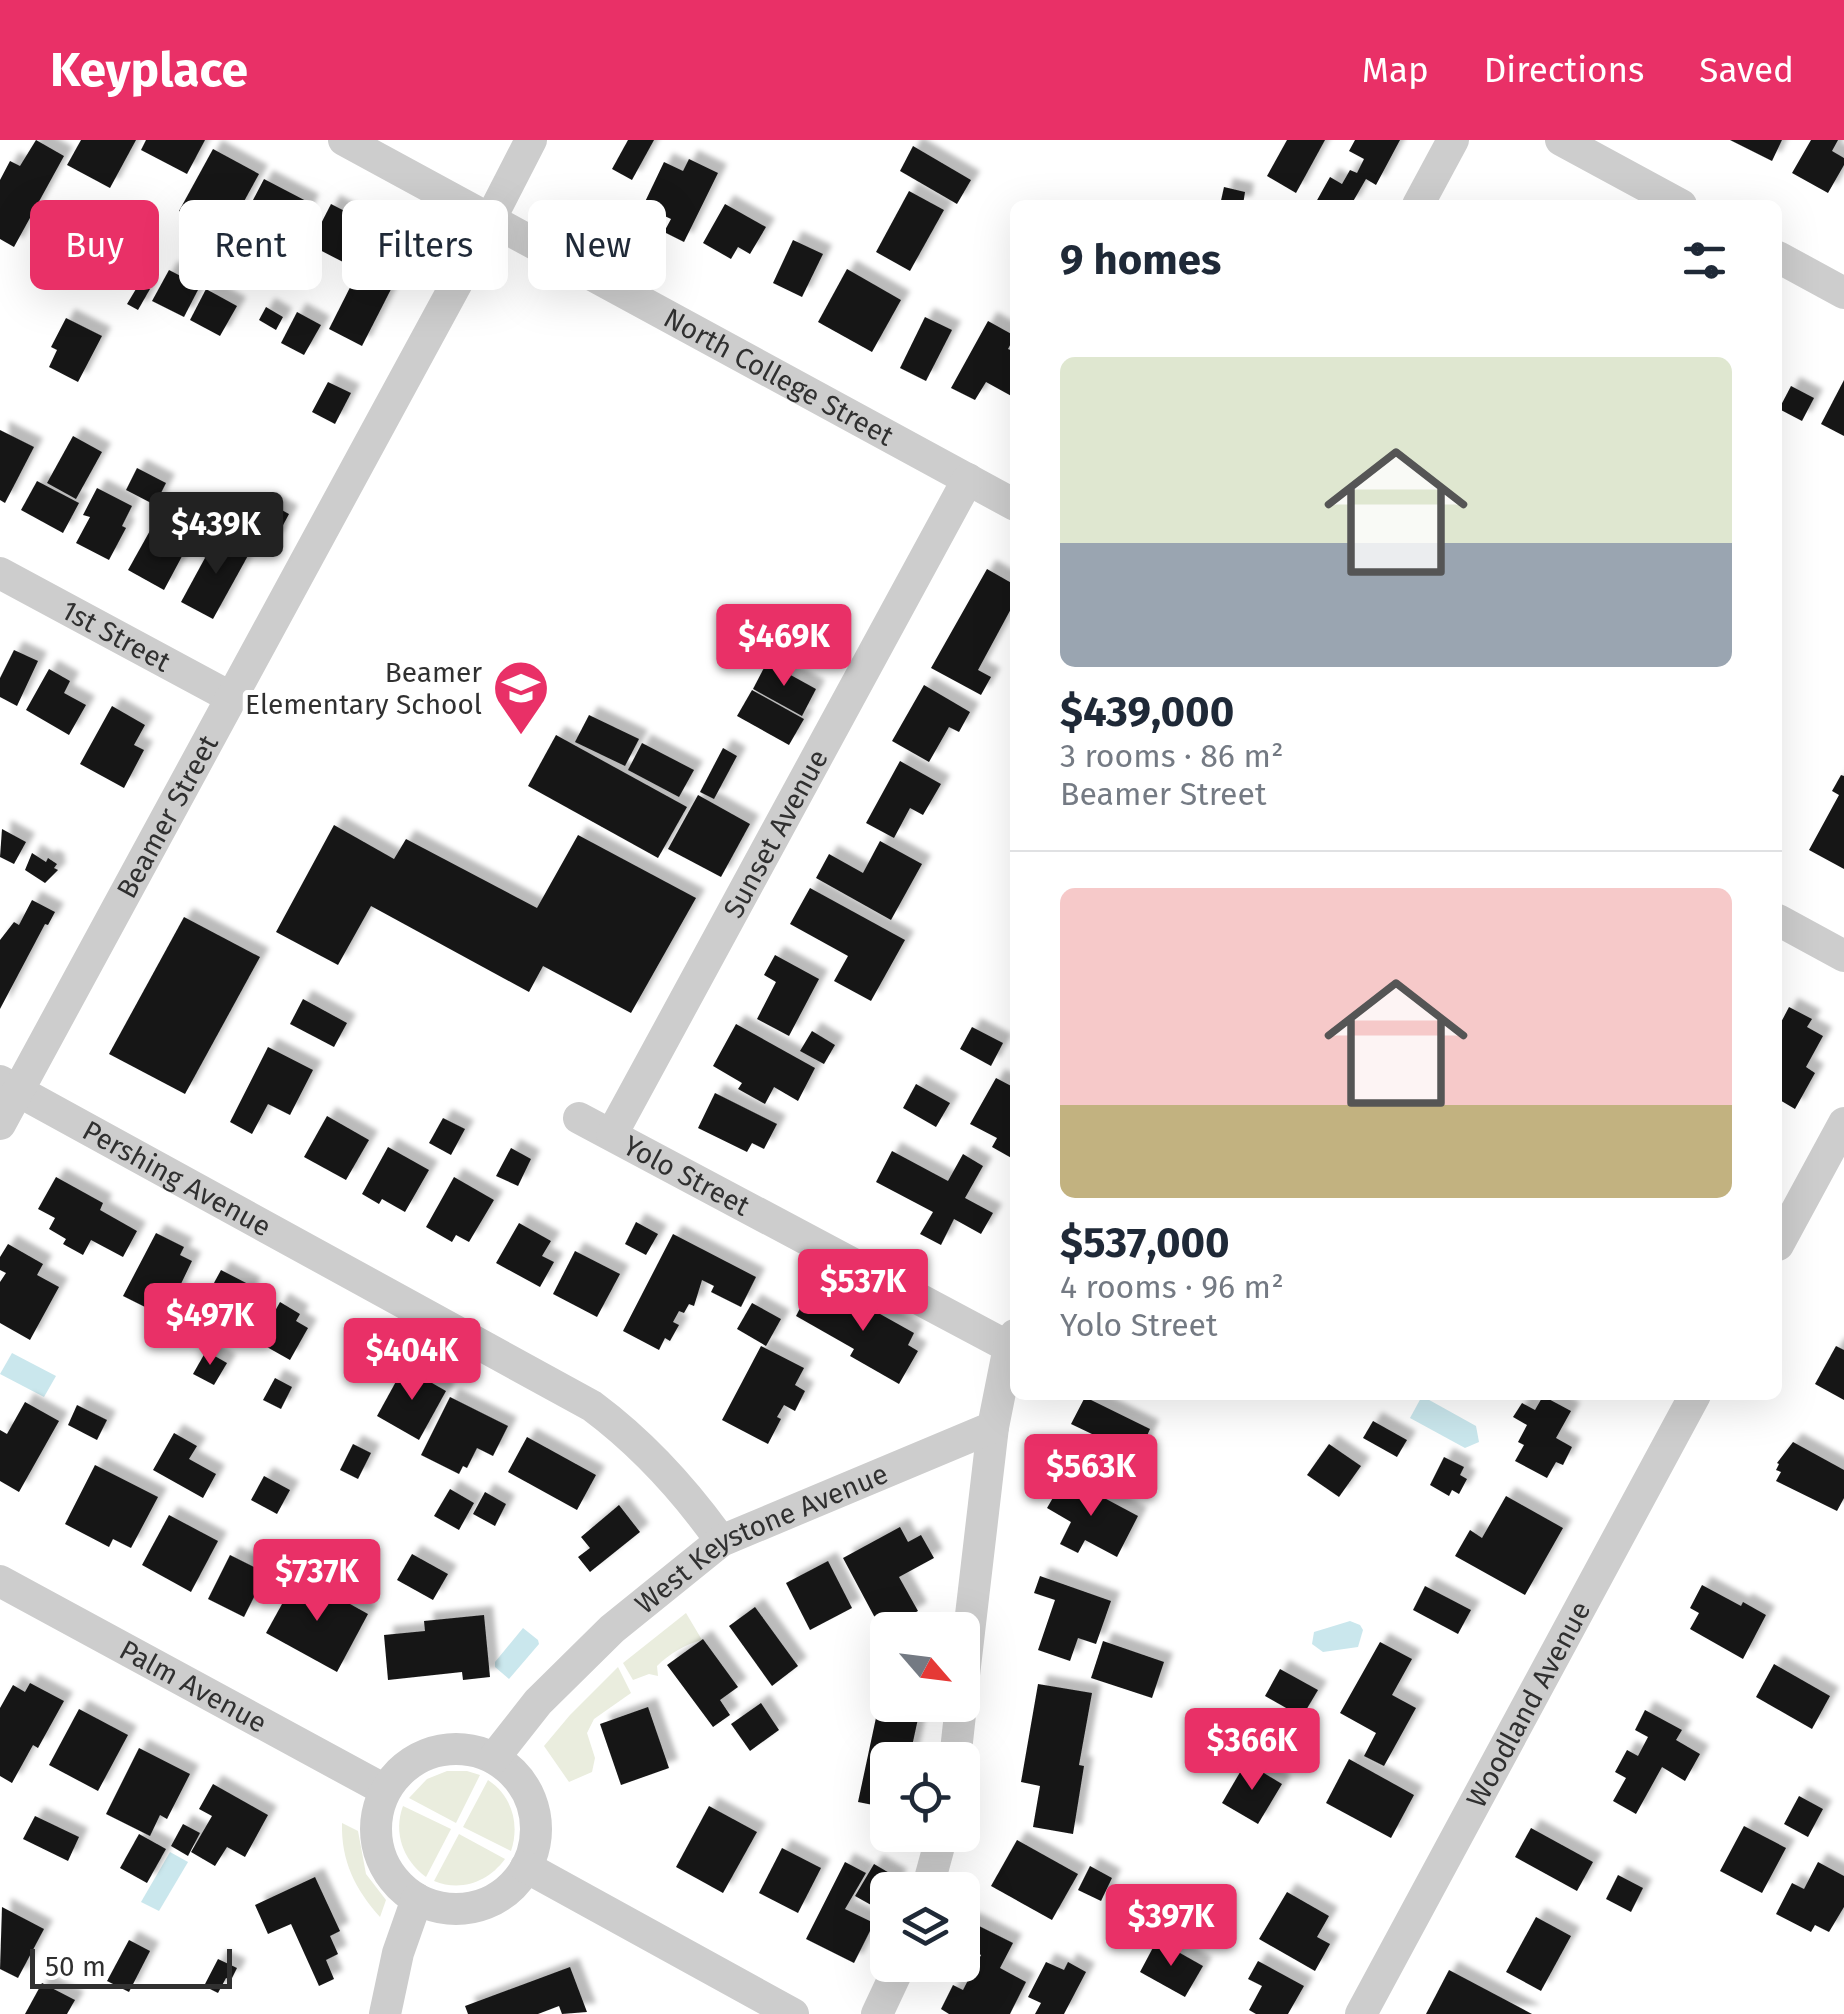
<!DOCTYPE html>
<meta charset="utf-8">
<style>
:root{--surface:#fff;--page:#f2f2f3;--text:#1f2937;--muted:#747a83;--line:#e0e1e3;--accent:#e93067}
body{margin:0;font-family:"Fira Sans",sans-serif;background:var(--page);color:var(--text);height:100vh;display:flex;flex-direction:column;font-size:38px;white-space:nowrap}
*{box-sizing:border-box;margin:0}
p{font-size:32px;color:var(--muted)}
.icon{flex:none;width:55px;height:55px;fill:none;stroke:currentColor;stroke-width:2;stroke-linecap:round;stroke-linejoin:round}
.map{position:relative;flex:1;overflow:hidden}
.side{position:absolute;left:1010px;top:60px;width:772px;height:1200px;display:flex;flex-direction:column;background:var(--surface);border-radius:15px;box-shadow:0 10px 40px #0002}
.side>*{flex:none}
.hud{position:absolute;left:30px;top:60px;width:830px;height:90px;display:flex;gap:20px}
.needle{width:65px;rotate:118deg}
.fabs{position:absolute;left:870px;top:1472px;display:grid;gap:20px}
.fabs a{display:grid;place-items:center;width:110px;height:110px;border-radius:15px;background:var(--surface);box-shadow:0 10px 40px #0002;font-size:50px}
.scale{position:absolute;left:30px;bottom:25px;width:202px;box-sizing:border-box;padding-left:10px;border:5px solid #303030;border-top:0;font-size:28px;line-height:35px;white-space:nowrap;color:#303030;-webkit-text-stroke:8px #fff;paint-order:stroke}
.price{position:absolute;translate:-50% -85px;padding:0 22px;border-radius:10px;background:var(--accent);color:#fff;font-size:32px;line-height:65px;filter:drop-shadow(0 2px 5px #0008)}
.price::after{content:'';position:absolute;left:50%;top:60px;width:30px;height:22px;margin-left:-15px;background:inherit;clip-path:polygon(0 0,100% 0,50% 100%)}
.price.current{background:#222;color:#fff}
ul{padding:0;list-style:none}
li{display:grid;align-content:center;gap:20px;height:530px;padding:0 50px}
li+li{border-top:2px solid var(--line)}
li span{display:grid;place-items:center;height:310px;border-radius:15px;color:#555}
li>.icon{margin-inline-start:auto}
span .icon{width:180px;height:180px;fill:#fffc;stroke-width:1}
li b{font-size:42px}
h2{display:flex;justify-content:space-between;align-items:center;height:120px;padding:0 50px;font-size:42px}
.pill{padding:0 35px;border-radius:15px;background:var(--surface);box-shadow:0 10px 40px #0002;font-size:35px;line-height:90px}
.pill.current{background:var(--accent);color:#fff}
header{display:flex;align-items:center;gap:60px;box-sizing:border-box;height:140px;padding:0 50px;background:var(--accent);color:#fff}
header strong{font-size:48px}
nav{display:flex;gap:55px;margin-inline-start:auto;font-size:35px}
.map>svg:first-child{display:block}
</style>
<header>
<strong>Keyplace</strong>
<nav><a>Map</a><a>Directions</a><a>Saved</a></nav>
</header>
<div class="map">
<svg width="1844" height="1874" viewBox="0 0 1844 1874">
<defs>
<filter id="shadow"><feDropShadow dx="9" dy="-9" stdDeviation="2.5" flood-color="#0004"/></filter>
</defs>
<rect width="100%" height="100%" fill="#fff"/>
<!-- green -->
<g fill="#eaedde">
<path d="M686,1473l16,27c-16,4 -33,14 -45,26l1,10 -9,-2 -16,6 -10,-17z"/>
<polygon points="618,1527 631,1553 594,1579 587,1593 595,1618 592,1632 569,1642 544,1606 570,1575"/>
<polygon points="447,1631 467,1631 480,1635 456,1683 409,1658 427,1639"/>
<path d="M488,1640c24,16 32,44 23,71l-48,-24z"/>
<path d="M403,1666l48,23 -25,48c-23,-17 -33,-44 -23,-71z"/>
<path d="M342,1683l16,8 8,43 20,26 -6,17c-25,-28 -39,-56 -38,-94z"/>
<path d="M459,1694l46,25c-17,23 -44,33 -71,22z"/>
</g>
<!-- water -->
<g fill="#cae7ed">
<polygon points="12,1213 56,1236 44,1257 0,1234"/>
<polygon points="1422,1256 1476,1286 1479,1302 1465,1308 1410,1278"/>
<polygon points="1350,1481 1360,1485 1363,1490 1358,1507 1323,1512 1312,1504 1314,1492"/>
<polygon points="523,1488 538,1500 539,1504 509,1539 495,1527 495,1522"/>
<polygon points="170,1712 188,1722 159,1771 141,1762"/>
</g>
<!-- building -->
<g fill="#171717" filter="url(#shadow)">
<polygon points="36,0 64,16 14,107 0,99 0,40 10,21 20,26"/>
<polygon points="81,0 136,0 110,48 67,25"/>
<polygon points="146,0 205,0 187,34 141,10"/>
<polygon points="628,0 654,0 632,40 612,29"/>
<polygon points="1287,0 1325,0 1296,53 1267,36"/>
<polygon points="1355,0 1400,0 1376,45 1366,39 1351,65 1322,65 1316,62 1330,37 1342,44 1350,30 1357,33 1364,19 1349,11"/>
<polygon points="1730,0 1782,0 1772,21"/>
<polygon points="1811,0 1838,0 1832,11 1844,18 1844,25 1828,53 1792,33"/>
<polygon points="913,6 971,40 957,64 900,31"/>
<polygon points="213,9 259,34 225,96 179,71"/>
<polygon points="689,19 718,33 684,102 664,92 671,79 643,66 664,22 683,31"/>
<polygon points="264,39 310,63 279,124 250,109 231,144 214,135"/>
<polygon points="1224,47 1245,52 1243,65 1220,65"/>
<polygon points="909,51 944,70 910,131 876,112"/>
<polygon points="331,64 366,82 345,123 310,105"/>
<polygon points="725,64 766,87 750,114 738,107 731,119 703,103"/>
<polygon points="374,100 408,116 362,206 329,189"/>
<polygon points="793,100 823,114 802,157 773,143"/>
<polygon points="847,129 901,160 872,212 818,182"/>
<polygon points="169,130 200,146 184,177 152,161"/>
<polygon points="139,144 150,149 138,170 127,164"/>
<polygon points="206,149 237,166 220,196 190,180"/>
<polygon points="266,167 283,177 276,190 259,180"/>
<polygon points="297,172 321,185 304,215 281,203"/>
<polygon points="925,177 952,190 926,241 900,228"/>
<polygon points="66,178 102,196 78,242 49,227 57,210 51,207"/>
<polygon points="988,181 1015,196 1008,209 1015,212 1015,258 986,242 975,260 951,248"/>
<polygon points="1844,240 1844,296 1821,284"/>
<polygon points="328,242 351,253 335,284 312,272"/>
<polygon points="1791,246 1814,258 1802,281 1779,269"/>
<polygon points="0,290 34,307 5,363 0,360"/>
<polygon points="73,296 102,312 76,359 47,343"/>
<polygon points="137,328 166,343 155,365 126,350"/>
<polygon points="37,341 79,363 63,393 21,370"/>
<polygon points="97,348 132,366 122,386 126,388 109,420 76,403 90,377 83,375"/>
<polygon points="267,362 289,374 274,402 251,390"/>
<polygon points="161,371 196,390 164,450 128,430"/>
<polygon points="218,394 250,412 213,479 181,462"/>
<polygon points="987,429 1015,445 1015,468 1012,467 978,530 991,537 981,555 931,528"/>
<polygon points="14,510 38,521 17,566 0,557 0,538"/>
<polygon points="767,522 816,549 802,576 753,549"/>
<polygon points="49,529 70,541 64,553 86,565 69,595 26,570"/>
<polygon points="924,545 970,572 959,592 949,587 929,622 892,601"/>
<polygon points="752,550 804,579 789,605 737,576"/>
<polygon points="112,566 145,585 134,605 144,610 124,648 80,624"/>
<polygon points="589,575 639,599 625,626 575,602"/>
<polygon points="556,595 687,667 658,718 528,646"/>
<polygon points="642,603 694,630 679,657 628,630"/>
<polygon points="723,608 737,616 714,659 700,652"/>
<polygon points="900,621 941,644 923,675 910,668 894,698 866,683"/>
<polygon points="1841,635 1844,636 1844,729 1809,710 1839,655 1832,651"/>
<polygon points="698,655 750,684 721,737 668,709"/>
<polygon points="334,685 394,719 406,699 537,768 578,695 696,758 631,873 543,826 529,852 371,766 338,825 276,792"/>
<polygon points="2,689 26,702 14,724 0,717"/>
<polygon points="880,701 922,724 891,780 816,738 829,714 863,733"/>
<polygon points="32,713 46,722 48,718 57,724 54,728 58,730 45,743 25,730"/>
<polygon points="810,748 905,800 871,861 834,841 848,816 790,784"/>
<polygon points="32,760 55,772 48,785 45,784 0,869 0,800 14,782 19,785"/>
<polygon points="184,777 260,817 185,954 109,914"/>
<polygon points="775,815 819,839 789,896 757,879 776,842 764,835"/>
<polygon points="303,859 347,883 334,907 290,884"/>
<polygon points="1789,867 1812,879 1807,887 1823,896 1806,927 1815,933 1795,969 1778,959 1778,888"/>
<polygon points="736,884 815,928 798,961 774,947 765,964 738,949 742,943 713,926"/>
<polygon points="972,887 1003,903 991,926 960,909"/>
<polygon points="812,891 835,905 824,924 800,911"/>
<polygon points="268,907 313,930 290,975 268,964 252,994 230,982"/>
<polygon points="996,938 1015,948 1015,1020 992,1007 997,998 970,984"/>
<polygon points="916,944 950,963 936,987 903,968"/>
<polygon points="715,953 777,984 764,1009 752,1003 747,1012 698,988"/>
<polygon points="327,976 369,1000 346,1040 304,1017"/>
<polygon points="443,978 465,989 451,1015 429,1003"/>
<polygon points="388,1007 429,1030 405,1072 382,1059 379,1064 362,1054"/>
<polygon points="511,1008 531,1019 518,1046 496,1036"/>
<polygon points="892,1011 948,1041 963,1014 983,1026 965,1058 993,1073 981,1094 954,1079 941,1105 920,1094 933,1072 876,1042"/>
<polygon points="56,1037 103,1063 100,1070 137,1091 123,1117 91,1100 83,1115 63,1104 66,1099 49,1089 55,1078 38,1069"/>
<polygon points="454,1037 494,1060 469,1102 456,1095 452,1102 426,1087"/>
<polygon points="636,1082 658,1094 646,1115 625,1104"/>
<polygon points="519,1083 551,1101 542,1116 554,1122 540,1147 496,1123"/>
<polygon points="156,1093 184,1107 180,1115 192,1121 165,1177 123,1156"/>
<polygon points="673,1094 756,1137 741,1167 711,1152 714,1146 702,1140 694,1166 689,1164 684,1173 679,1171 673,1182 679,1185 670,1201 665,1198 659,1210 623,1191"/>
<polygon points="8,1104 43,1124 37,1135 59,1147 30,1200 0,1183 0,1142 6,1133 0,1130 0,1117"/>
<polygon points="575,1111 620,1134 597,1177 553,1154"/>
<polygon points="221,1130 252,1146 220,1206 189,1189"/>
<polygon points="809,1151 842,1169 848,1156 914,1193 908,1205 918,1211 899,1244 850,1216 854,1209 796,1176"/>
<polygon points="280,1162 300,1174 296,1181 308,1188 290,1220 258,1202"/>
<polygon points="752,1163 781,1179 766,1206 737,1189"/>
<polygon points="761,1206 804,1228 795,1245 805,1251 795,1271 784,1265 777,1277 781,1279 768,1304 722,1280"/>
<polygon points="1836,1206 1844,1210 1844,1260 1815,1244"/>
<polygon points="206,1211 227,1223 214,1245 193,1234"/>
<polygon points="404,1227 446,1251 419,1300 377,1276"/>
<polygon points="275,1238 292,1247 281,1269 263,1260"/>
<polygon points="1543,1256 1571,1271 1556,1298 1572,1307 1563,1325 1556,1322 1547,1338 1515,1321 1524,1305 1518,1302 1527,1285 1513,1277 1522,1263 1535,1270"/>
<polygon points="450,1257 508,1286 493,1316 477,1308 467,1328 463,1326 459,1334 421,1315"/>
<polygon points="1085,1257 1150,1289 1141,1309 1124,1300 1108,1333 1081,1320 1094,1295 1071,1284"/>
<polygon points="25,1262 59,1281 19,1352 0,1341 0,1290 7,1294"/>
<polygon points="77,1265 107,1280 97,1300 68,1285"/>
<polygon points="1373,1281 1407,1300 1397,1317 1363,1298"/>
<polygon points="174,1293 197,1306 189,1319 216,1334 203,1358 153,1330"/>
<polygon points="527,1297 596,1335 577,1370 508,1332"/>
<polygon points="1793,1302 1844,1330 1844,1358 1837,1371 1776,1341 1781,1332 1776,1330 1779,1324 1777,1323"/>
<polygon points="353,1304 371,1313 358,1339 340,1330"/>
<polygon points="1329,1304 1361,1326 1339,1357 1307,1335"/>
<polygon points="1444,1317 1464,1327 1460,1335 1467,1339 1459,1354 1452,1350 1449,1356 1430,1345"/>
<polygon points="95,1325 158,1357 131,1408 113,1399 109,1407 65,1384"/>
<polygon points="264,1336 290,1350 277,1374 251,1360"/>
<polygon points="1065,1337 1138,1376 1117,1417 1085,1400 1078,1413 1060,1404 1071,1382 1047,1368"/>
<polygon points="450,1349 474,1363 459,1390 434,1376"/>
<polygon points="485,1352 506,1364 495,1386 473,1374"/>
<polygon points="1506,1356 1563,1388 1525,1455 1455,1416 1470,1390 1482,1398"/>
<polygon points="619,1365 640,1392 590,1432 578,1417 590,1408 581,1397"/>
<polygon points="169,1375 218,1401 191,1452 142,1425"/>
<polygon points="900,1387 908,1402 921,1395 934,1418 899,1437 918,1471 882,1491 843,1418"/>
<polygon points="412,1414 448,1434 433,1460 397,1440"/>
<polygon points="230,1415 266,1433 244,1477 208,1459"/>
<polygon points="828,1421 852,1468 810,1490 786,1443"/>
<polygon points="298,1435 368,1474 337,1532 266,1493"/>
<polygon points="1040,1436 1111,1461 1096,1504 1078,1498 1070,1521 1038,1510 1055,1460 1034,1453"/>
<polygon points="1702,1445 1741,1466 1743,1462 1766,1475 1743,1519 1690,1489 1699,1473 1690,1468"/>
<polygon points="1425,1446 1471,1470 1458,1494 1413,1470"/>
<polygon points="755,1467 798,1526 772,1546 729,1486"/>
<polygon points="484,1475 490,1537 463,1540 462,1532 388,1540 384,1495 425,1491 424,1481"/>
<polygon points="703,1499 738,1547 720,1560 730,1575 713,1587 667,1525"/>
<polygon points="1103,1501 1164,1522 1152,1558 1091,1538"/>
<polygon points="1380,1502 1412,1519 1392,1555 1416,1568 1384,1626 1364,1616 1376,1593 1340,1573"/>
<polygon points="1774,1524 1830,1556 1812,1589 1756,1557"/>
<polygon points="1280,1529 1318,1550 1302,1577 1265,1556"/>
<polygon points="30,1543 64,1561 38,1608 33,1605 12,1643 0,1636 0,1568 13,1545 25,1552"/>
<polygon points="1038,1544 1092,1553 1079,1625 1084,1626 1073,1694 1033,1687 1040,1646 1021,1642"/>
<polygon points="883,1545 888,1546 888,1565 921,1565 909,1620 888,1620 888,1668 858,1662"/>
<polygon points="761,1563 779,1590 750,1611 731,1584"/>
<polygon points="648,1567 669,1628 621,1645 600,1584"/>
<polygon points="79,1569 128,1595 98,1651 49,1625"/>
<polygon points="1645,1570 1682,1590 1676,1600 1700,1614 1685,1641 1662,1627 1636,1674 1613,1661 1626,1638 1615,1632 1627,1610 1638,1616 1648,1597 1635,1590"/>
<polygon points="139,1608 190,1634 167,1679 160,1675 150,1696 106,1674"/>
<polygon points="1349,1619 1414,1655 1391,1698 1326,1663"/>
<polygon points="1246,1622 1282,1644 1258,1684 1222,1663"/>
<polygon points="213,1644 268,1675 245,1717 227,1707 215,1726 191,1712 212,1676 199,1669"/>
<polygon points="1799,1656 1823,1669 1808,1697 1784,1684"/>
<polygon points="709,1666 757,1692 723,1753 676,1727"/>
<polygon points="35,1676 79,1697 68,1721 23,1699"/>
<polygon points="183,1684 200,1693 188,1716 171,1706"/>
<polygon points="1744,1686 1786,1708 1762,1753 1720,1731"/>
<polygon points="1531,1688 1593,1722 1577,1751 1515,1717"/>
<polygon points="139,1694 166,1709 147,1743 120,1728"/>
<polygon points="1017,1700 1078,1734 1052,1780 991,1746"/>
<polygon points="782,1708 821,1728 798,1773 759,1753"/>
<polygon points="845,1722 866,1733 845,1769 874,1783 854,1823 806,1799"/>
<polygon points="1818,1722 1844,1736 1844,1767 1829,1792 1815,1785 1811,1792 1776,1774 1792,1743 1804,1749"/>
<polygon points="874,1724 898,1738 891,1750 888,1750 880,1770 855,1756"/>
<polygon points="1090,1726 1112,1738 1101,1761 1078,1750"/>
<polygon points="1618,1735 1643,1748 1631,1772 1606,1759"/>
<polygon points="315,1737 340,1791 330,1796 338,1814 326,1820 334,1839 319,1846 291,1784 268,1794 255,1765"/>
<polygon points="1287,1752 1329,1776 1317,1797 1330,1804 1315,1831 1259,1799"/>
<polygon points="2,1767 44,1789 18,1838 0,1829"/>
<polygon points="1536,1777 1571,1796 1541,1851 1506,1832"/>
<polygon points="969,1781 1013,1803 1000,1828 1026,1842 1010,1874 949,1874 941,1869 953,1845 963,1850 981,1815 962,1805 962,1793"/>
<polygon points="129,1800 150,1811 129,1852 107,1841"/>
<polygon points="1157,1800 1203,1826 1185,1857 1140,1832"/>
<polygon points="218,1819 237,1828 231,1840 226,1838 218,1853 204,1846"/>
<polygon points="1258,1821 1304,1846 1288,1874 1256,1874 1249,1870 1262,1846 1248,1839"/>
<polygon points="1046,1822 1064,1830 1068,1822 1086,1832 1064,1874 1035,1874 1041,1863 1028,1857"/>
<polygon points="570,1827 587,1872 562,1874 559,1866 538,1874 468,1874 465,1866"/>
<polygon points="1449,1830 1532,1874 1426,1874"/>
<polygon points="42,1843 75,1860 67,1874 25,1874"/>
</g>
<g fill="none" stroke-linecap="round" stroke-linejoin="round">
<!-- minor -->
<g stroke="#cdcdcd" stroke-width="32">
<path id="s1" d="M344,0l671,365"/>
<polyline points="1561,0 1681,65"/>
<polyline points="1418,65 1453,0"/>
<polyline points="1778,117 1844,153"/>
<path id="s2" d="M0,433l232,125"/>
<polyline points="1778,780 1844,816"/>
<path id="s3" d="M0,941l592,325c51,38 92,83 129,135"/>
<path id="s4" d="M579,978l430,229"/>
<path id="s5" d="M0,984l473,-871 58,-113"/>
<path id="s6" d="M612,994l356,-655"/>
<polyline points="1778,1105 1844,983"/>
<path id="s7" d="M0,1441l385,209"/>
<polyline points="962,1552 993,1287"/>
<circle cx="456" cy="1689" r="80"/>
<path id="s8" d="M494,1618l44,-56 74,-73 109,-88 272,-114 16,-80 6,-12"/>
<polyline points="955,1620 961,1565"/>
<polyline points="526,1727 793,1874"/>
<polyline points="927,1750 942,1695"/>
<polyline points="385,1874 398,1813 417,1759"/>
<polyline points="877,1874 900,1825"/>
<path id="s9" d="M1361,1874l334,-619"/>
</g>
</g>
<!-- icons -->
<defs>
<g id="school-pin" transform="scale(2.875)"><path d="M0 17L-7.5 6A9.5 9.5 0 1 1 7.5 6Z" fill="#e93067" stroke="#fff"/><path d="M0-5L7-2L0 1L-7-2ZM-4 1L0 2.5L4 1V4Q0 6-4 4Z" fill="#fff"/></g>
</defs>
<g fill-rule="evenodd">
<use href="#school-pin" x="521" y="548"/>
</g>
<g text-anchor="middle" stroke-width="10" stroke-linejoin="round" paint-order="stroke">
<!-- street labels -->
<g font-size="28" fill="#303030" stroke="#fff">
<text dy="10" stroke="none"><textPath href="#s1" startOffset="495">North College Street</textPath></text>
<text dy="10" stroke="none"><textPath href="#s2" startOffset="132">1st Street</textPath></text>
<text dy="10" stroke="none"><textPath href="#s5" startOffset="350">Beamer Street</textPath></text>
<text dy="10" stroke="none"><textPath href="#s6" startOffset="342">Sunset Avenue</textPath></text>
<text dy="10" stroke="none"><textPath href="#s4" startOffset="122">Yolo Street</textPath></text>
<text dy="10" stroke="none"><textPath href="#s3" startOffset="202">Pershing Avenue</textPath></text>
<text dy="10" stroke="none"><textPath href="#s8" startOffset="352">West Keystone Avenue</textPath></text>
<text dy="10" stroke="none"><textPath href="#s7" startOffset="220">Palm Avenue</textPath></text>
<text dy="10" stroke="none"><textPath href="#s9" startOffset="352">Woodland Avenue</textPath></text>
</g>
<!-- poi labels -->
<g font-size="28" fill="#303030" stroke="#fff" text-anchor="end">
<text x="482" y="542">Beamer<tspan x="482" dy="32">Elementary School</tspan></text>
</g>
</g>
</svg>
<div class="fabs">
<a><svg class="needle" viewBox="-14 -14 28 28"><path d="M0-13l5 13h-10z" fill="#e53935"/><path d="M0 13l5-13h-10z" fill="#747a83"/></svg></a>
<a><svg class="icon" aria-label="locate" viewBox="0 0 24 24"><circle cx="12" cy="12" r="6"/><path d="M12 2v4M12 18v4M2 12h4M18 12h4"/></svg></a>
<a><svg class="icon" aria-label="layers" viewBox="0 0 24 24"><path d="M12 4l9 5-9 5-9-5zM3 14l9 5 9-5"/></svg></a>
</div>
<div class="scale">50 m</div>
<b class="price current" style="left:216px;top:437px">$439K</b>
<b class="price" style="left:784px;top:549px">$469K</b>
<b class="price" style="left:863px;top:1194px">$537K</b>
<b class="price" style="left:210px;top:1228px">$497K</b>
<b class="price" style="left:412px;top:1263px">$404K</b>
<b class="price" style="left:1091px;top:1379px">$563K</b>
<b class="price" style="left:317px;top:1484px">$737K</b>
<b class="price" style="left:1252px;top:1653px">$366K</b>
<b class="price" style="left:1171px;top:1829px">$397K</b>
<div class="hud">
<a class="pill current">Buy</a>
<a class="pill">Rent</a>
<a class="pill">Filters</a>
<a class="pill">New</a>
</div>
<section class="side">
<h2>9 homes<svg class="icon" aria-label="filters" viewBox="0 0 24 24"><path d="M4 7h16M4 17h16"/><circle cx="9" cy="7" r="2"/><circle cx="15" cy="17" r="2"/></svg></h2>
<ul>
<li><span style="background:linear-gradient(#dfe7d0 60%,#9aa5b1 0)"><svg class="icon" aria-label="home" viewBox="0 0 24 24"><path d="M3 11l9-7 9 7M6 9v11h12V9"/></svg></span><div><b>$439,000</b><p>3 rooms · 86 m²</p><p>Beamer Street</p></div></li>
<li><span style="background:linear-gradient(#f6c9c9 70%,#c2b280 0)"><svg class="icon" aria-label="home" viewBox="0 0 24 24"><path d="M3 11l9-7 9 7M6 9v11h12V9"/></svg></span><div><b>$537,000</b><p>4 rooms · 96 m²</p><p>Yolo Street</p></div></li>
</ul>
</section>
</div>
